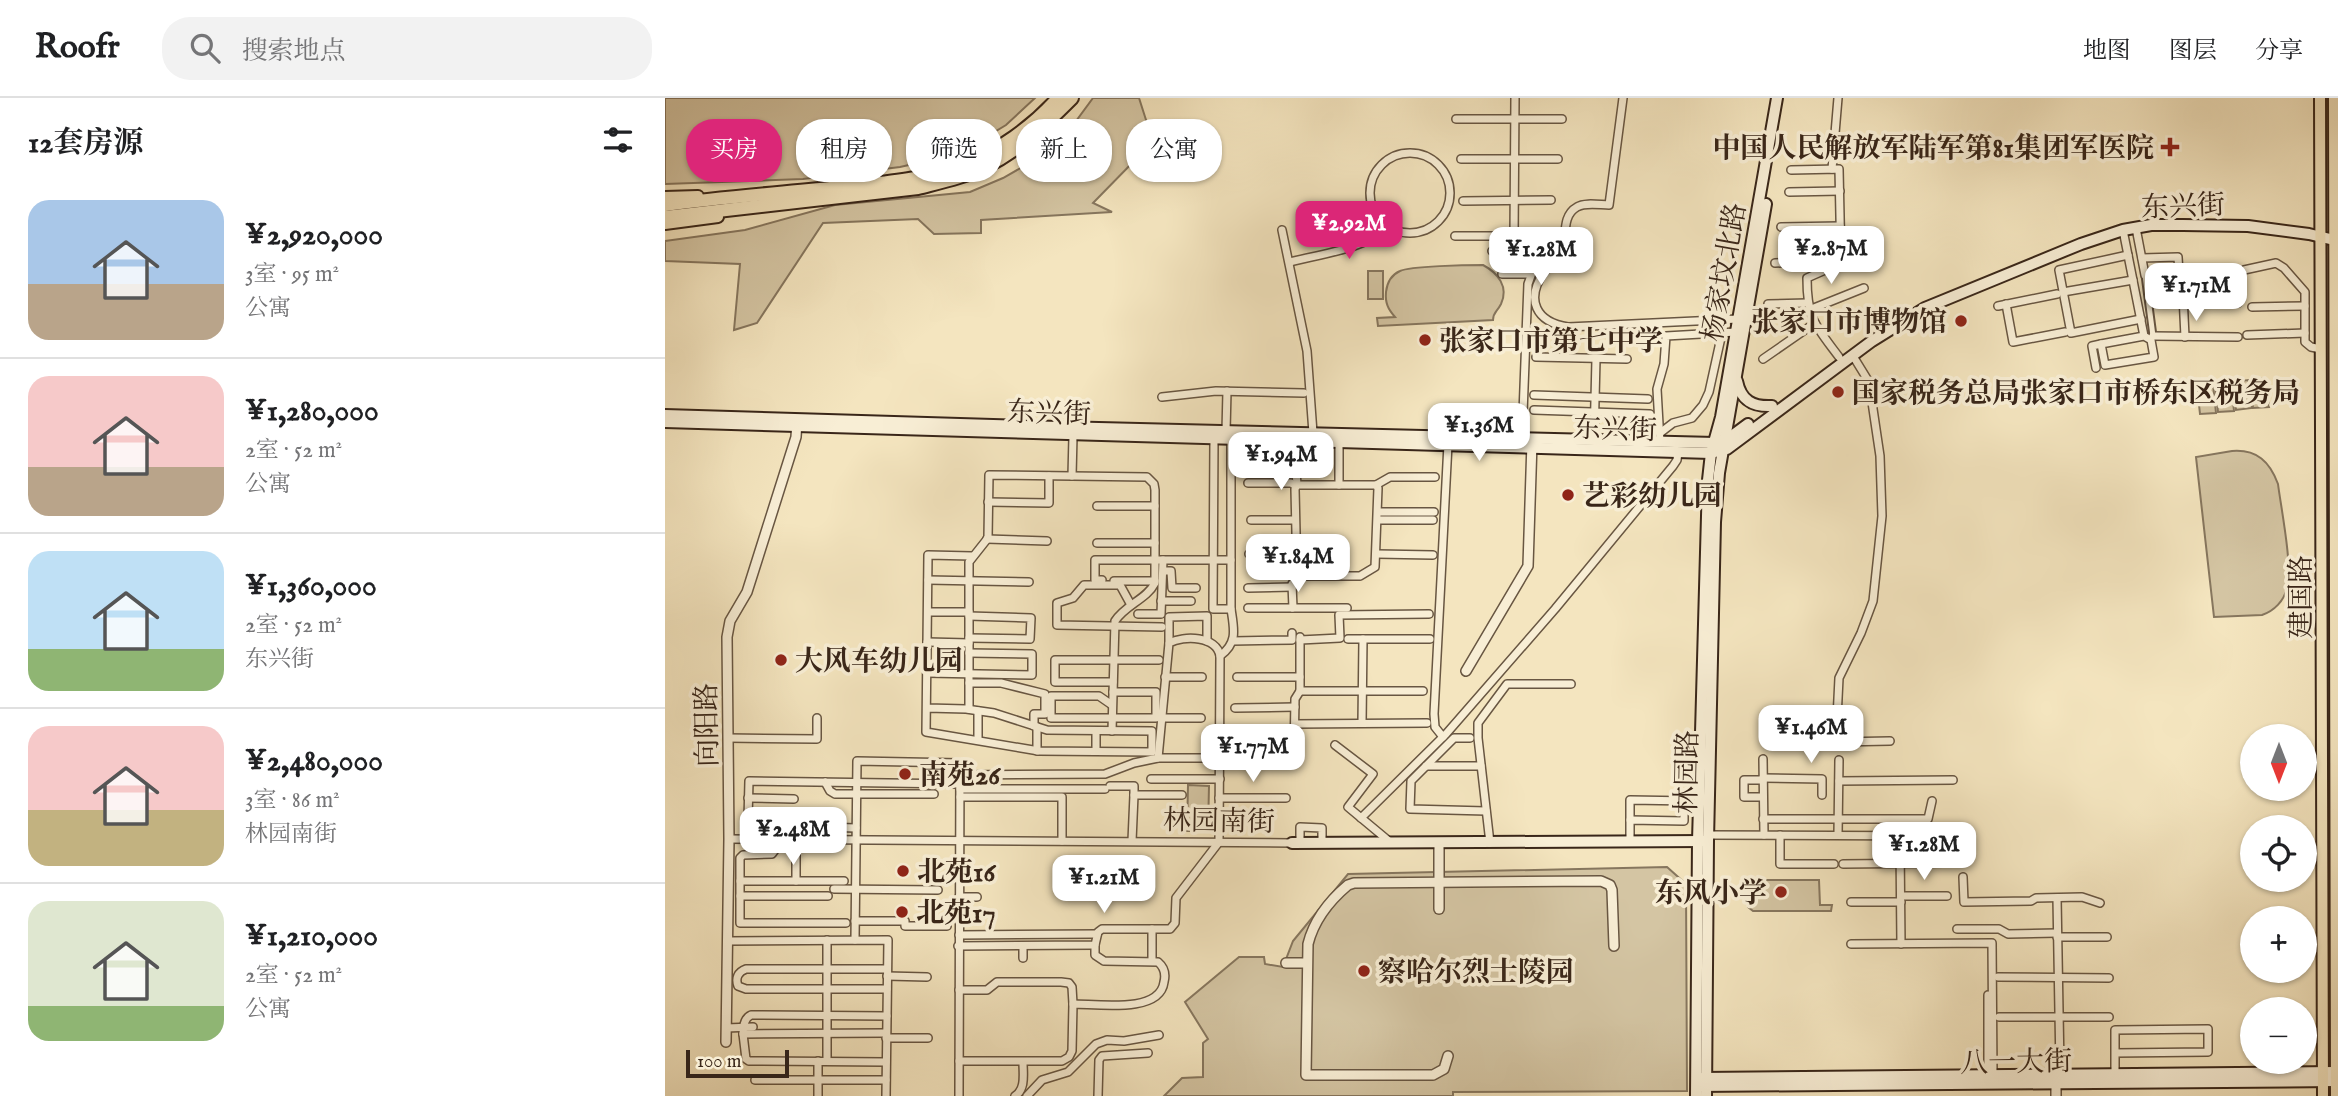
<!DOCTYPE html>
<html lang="zh">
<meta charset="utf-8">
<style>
:root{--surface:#fff;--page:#f2f2f2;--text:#202124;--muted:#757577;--line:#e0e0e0;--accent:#db2777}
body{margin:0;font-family:"IM FELL English","Noto Serif SC",serif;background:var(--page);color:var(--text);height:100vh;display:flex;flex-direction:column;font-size:26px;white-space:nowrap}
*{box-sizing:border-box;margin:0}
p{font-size:23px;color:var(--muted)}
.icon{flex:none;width:38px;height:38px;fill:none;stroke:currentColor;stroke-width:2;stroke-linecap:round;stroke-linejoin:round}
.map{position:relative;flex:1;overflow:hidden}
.drawer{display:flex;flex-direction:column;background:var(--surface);width:665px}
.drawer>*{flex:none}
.top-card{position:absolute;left:21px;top:21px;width:665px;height:63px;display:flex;gap:14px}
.needle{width:46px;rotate:180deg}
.tools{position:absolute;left:1575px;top:626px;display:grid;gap:14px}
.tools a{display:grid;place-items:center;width:77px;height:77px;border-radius:50%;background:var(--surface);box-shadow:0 2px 5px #0004;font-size:35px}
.scale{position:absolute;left:21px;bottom:18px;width:103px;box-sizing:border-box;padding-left:7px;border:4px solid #392619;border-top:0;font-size:19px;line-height:24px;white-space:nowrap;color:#392619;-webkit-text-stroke:5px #f8eed5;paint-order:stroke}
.price{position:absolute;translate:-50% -60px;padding:0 16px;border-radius:14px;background:#fff;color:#222;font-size:23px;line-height:46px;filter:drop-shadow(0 2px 4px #0008)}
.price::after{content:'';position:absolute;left:50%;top:42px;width:21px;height:16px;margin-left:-10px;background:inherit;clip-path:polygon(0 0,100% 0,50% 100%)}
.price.selected{background:var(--accent);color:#fff}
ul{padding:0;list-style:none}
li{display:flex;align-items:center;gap:21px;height:175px;padding:0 28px}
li+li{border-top:2px solid var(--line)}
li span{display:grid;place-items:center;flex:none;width:196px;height:140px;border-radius:21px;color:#555}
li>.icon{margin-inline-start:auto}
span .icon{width:84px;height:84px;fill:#fffc;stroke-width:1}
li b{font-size:30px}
h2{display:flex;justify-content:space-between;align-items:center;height:84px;padding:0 28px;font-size:30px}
.tag{padding:0 24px;border-radius:28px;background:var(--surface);box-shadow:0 2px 5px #0004;font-size:24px;line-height:63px}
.tag.selected{background:var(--accent);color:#fff}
header{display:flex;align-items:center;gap:42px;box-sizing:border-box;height:98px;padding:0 35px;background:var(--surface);border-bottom:2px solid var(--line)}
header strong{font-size:33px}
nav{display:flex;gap:38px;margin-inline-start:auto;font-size:24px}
.search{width:490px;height:63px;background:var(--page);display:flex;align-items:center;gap:18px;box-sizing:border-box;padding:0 24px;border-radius:28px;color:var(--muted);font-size:26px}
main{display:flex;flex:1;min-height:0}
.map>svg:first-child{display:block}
</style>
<header>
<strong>Roofr</strong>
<div class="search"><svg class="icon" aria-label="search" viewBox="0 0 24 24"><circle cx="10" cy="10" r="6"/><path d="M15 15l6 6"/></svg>搜索地点</div>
<nav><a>地图</a><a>图层</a><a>分享</a></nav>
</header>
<main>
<section class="drawer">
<h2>12套房源<svg class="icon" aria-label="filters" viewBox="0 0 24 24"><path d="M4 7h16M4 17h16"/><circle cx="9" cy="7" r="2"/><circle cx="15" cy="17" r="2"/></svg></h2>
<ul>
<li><span style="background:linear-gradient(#a9c7e8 60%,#b9a48a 0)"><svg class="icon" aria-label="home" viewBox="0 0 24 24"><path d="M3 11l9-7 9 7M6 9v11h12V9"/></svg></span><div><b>¥2,920,000</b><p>3室 · 95 m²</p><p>公寓</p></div></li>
<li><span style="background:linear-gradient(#f6c9c9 65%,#b9a48a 0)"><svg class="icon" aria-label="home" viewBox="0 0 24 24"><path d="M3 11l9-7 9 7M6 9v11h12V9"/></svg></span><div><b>¥1,280,000</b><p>2室 · 52 m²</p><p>公寓</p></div></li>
<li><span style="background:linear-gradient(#bfe0f5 70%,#8fb573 0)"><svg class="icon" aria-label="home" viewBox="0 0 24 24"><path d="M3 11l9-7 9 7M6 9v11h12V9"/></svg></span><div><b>¥1,360,000</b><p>2室 · 52 m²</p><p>东兴街</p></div></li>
<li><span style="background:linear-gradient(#f6c9c9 60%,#c2b280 0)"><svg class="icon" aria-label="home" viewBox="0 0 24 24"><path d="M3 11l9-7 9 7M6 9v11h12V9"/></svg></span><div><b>¥2,480,000</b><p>3室 · 86 m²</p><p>林园南街</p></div></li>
<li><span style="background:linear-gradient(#dfe7d0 75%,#8fb573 0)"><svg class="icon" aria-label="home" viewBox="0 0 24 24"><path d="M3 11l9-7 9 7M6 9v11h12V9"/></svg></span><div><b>¥1,210,000</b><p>2室 · 52 m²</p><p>公寓</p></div></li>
</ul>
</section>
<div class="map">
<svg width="1673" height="998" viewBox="0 0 1673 998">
<rect width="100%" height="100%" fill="#f4e5bf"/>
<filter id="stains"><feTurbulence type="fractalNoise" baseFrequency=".00286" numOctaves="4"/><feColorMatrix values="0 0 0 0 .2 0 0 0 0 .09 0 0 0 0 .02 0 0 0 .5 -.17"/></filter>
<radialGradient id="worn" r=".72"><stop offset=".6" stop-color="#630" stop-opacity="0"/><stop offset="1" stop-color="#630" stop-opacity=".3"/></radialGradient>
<!-- green -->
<g fill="#d4c5a3" stroke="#86765e" stroke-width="2">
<polygon points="0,0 370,0 341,27 293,56 235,69 138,81 0,86"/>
<polygon points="428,0 474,0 482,25 475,57 428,105 447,114 316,122 316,135 269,136 253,121 158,125 92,225 69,232 75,166 0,163 0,143 80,132 170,107 305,94 338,80 375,59 400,38"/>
<path d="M818,167c15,8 26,22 18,39 -4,8 -8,8 -8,16l-115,6 -1,-8 18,-1c-7,-8 -10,-14 -9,-25 1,-9 5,-17 14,-21 10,-5 68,-6 83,-6z"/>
<rect x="703" y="173" width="15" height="28"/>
<polygon points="1601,280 1604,309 1588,310 1585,282"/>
<polygon points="1583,282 1587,310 1571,312 1568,284"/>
<polygon points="1566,284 1569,313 1553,314 1550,286"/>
<polygon points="1548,286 1551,315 1535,316 1532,288"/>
<path d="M1567,353c25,-2 38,11 46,33 3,24 15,83 9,104 -3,13 -13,23 -25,27l-48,2 -18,-160z"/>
<polygon points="523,687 544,688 543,733 522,733"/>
<polygon points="1002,769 1021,786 1022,993 788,994 788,998 499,998 517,980 538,979 538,945 543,941 520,904 574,859 599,859 600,866 618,869 628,843 683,776"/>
<polygon points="1092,782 1154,782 1155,807 1167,807 1166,813 1088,813 1083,809 1083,790"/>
</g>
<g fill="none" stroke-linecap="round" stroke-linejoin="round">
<!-- pedestrian casing -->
<g stroke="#685642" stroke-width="9">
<polyline id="pedestrian" points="1480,177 1488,238"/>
</g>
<!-- minor casing -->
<g stroke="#685642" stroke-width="10">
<g id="minor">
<path d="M958,0l-14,107c-9,0 -24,-3 -32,2 -18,10 -8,36 -17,50 -4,7 -12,9 -16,15 -19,28 -8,50 24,55l170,-8"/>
<polyline points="791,21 897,21"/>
<circle cx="745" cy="95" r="40"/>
<polyline points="796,61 893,61"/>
<polyline points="1167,71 1173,0"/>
<path d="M1126,72l48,-1 2,94 -34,15c0,41 8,47 32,79"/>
<polyline points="1124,94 1175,93"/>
<polyline points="798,103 886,102"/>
<polyline points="1116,129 1175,128"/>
<polyline points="1471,130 1480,177 1517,176 1520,239"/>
<polyline points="617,132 642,253 648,335"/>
<polyline points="1458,132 1479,238 1436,246 1440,267 1489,259 1486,242 1479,238"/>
<polyline points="790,138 863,138 870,142 868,172 863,186 857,341"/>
<polyline points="849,138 850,0"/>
<polyline points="827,153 869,154"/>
<polyline points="1463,157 1394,172 1406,235 1476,221"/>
<polyline points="1477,160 1513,159 1514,176"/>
<path d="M625,164c26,-7 81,-14 97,-36"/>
<polyline points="1110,165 1176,163"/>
<polyline points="1579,172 1611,165 1619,170 1640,194 1640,244 1646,249 1656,251"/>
<polyline points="837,176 866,176"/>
<polyline points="1518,185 1571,184"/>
<polyline points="1398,194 1468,182"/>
<polyline points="1484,200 1519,199"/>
<polyline points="1103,206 1142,205"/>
<polyline points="1341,206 1348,244 1400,234"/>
<polyline points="1519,206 1573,205"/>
<polyline points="1333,208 1392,196"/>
<polyline points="1587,209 1640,208"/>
<polyline points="1144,212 1199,190"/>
<polyline points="1582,237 1640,235"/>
<polyline points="1488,238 1573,239"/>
<polyline points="1188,258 1204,284 1215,358 1217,418 1208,503 1196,535 1174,580 1171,641 1173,644 1225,643"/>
<polyline points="871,259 962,261"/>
<polyline points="1098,261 1150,225"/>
<polyline points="1431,270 1427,248 1436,246"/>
<polyline points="869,297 983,301"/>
<polyline points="497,299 551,293 639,295"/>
<polyline points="869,312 985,316"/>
<polyline points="561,333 562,293"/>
<polyline points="995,335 1008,325 1027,320 1038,307 1044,294 1057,235"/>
<polyline points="549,341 548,511 566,511 566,342"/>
<polyline points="929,342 931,261"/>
<polyline points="995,344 992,291 999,266 1001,238 1071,234"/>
<polyline points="592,373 631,373 632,387"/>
<polyline points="407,378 408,338"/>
<polyline points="583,385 626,385 631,388"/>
<polygon points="632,387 711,387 713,390 710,469 695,478 632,478 630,391"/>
<polyline points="674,387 674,345"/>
<polyline points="711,387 725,379 770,379"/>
<polyline points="323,404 384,405 384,378"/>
<polyline points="432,408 490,408"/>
<polyline points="714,414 769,414"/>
<polyline points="586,422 630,422"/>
<polyline points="713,422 768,422"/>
<polyline points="322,441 382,443"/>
<polyline points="432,445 490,445"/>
<polyline points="584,456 630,455"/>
<polyline points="712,456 768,457"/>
<polyline points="499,473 506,473 507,490 531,490"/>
<polyline points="263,482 364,484"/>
<polyline points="437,482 430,482 430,462 566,462"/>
<polyline points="449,483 490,483"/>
<polyline points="583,490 627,489"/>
<polyline points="496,503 526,503"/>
<polyline points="466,507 455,487 419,487 408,500 392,505 392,527 497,529"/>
<polyline points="583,510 682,510"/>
<polyline points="628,510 627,486 632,478"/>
<polyline points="263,514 304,514"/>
<polyline points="473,516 496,516 498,462"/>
<polyline points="304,518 366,520 365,541 304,540"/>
<polyline points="683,541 698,541"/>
<polyline points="635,542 675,540 674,517 764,516"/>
<polyline points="568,543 627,542 627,535"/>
<polyline points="262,544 304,545"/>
<polyline points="504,545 504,519 542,518 542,543"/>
<polyline points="262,575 367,577 367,556 304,555"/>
<polyline points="500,579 537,579"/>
<polyline points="572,579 635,579"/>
<polyline points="448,584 390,584 390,562 494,562"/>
<polyline points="304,585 336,585 380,596 380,616 369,616 369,628"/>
<polyline points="635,593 758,593"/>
<polyline points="447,607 434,598 386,598 386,620 491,620 491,594 448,594"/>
<polyline points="262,610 301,611 329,615 382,632 487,633 487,654 374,653 261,634 263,457 307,458"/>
<polyline points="570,610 630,609"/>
<path d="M304,611v-147l19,-24 1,-63 158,2 7,7 1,6v93c-8,16 -30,22 -40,38l-3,110"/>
<polyline points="497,620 536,620"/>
<polyline points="697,625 698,541 765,541"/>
<polyline points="630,626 762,625"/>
<polyline points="372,629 372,653"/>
<polyline points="431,633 431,653"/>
<polyline points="778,639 770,629 769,616 783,346"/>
<polyline points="63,640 152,641 152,620"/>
<polyline points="805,640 789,640 746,683 745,711 821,713"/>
<polyline points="313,642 313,613"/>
<polyline points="670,647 708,676 683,709 725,744"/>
<polyline points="493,660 539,660"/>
<polyline points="555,661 623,660 629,656 630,601 635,593 635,539"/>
<polyline points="1098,661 1099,737"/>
<polyline points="761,668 816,668"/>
<path d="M295,677l145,-1 29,-11 24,-5 11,-115c15,-8 48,-7 51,13"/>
<polyline points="1098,680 1157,681 1157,697"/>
<polyline points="486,681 555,681"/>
<polyline points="1098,682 1079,682 1079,699 1098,699"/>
<polyline points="1174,683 1288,682"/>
<polyline points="160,684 165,693 170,696 269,696"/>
<polyline points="445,688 469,688 469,697"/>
<polyline points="295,691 440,691"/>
<polyline points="295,699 397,699 397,743"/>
<polyline points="83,700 129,701"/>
<polyline points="554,700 621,700"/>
<polyline points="696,720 781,636 890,511 1008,368 1012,362 1013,354"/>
<polyline points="1098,721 1170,721"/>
<polyline points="1173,721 1263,721 1267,703"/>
<polyline points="965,722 965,702 1026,703 1026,691"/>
<polyline points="111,729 110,752 107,756 78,757 75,760 75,783 179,783"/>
<polyline points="191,730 87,727 83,721 84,683 295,686"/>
<polyline points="1043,737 1279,738 1281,733"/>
<polyline points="1115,737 1115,766 1169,766"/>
<polyline points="1173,737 1174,662"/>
<polyline points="64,741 627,745"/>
<polyline points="467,743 469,697 517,697"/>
<polyline points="965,744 965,722 1019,723 1019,707"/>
<polyline points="635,745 635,729 657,730 657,745"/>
<polyline points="825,745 813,640 813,625 842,586 906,586"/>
<polyline points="1235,748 1236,846"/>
<polyline points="1178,766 1280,765"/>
<polyline points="1298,779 1299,804 1366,803 1371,800 1417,799 1435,805"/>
<polyline points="75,783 75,825 181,825"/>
<polyline points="131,783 131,741"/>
<polyline points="169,791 273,792"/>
<polyline points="75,798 163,798"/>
<polyline points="1236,798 1282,798"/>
<polyline points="294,799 312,799"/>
<polyline points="1186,804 1236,804"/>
<polyline points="190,823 240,823 240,828 282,828"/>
<polyline points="1292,831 1334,831 1343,836 1392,835"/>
<polyline points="294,837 432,836"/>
<polyline points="1392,839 1442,839"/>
<polyline points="162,842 162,963"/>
<polyline points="190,842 192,663 295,665 294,998"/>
<polyline points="63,843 223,842 221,998"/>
<polyline points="1186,846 1327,845 1328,977"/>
<path d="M293,848l137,-1 3,-13 4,-3h68l5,-6 1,-25 43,-56 1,-186c18,-13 14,-27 11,-47"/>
<polyline points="358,848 358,860"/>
<polyline points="487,863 487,831"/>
<polyline points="222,878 262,879"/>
<polyline points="1333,879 1444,880"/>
<path d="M222,891h-141l-8,-3c-3,-8 0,-14 8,-17h141"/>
<polyline points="294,892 322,892 332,884 396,884 404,885 407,889 408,906"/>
<polyline points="1323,897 1323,977"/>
<polyline points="1334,919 1444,919"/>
<polyline points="61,930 88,929"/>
<path d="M221,935l-143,1c0,-7 1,-16 8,-19l136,1"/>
<polyline points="78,936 81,961 84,963 221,964"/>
<polyline points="221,940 263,940"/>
<polyline points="1450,955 1543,954 1543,931 1450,932 1450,976"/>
<polyline points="153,963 153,998"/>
<path d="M294,963h103l7,-4 3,-6 1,-47c24,0 87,10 91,-22 2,-8 0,-15 -6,-20l-54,-1 -9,-6v-10"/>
<polyline points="1391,977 1395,971 1392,800"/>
<polyline points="90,982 221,982"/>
<path d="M350,998c11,-7 8,-22 8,-34"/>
<polyline points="362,998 377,982 403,974 431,946 442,942 459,943 494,937"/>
<polyline points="433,998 434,962 437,958 483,955"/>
</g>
</g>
<!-- tertiary casing -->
<g stroke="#685642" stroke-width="12">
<g id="tertiary">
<polyline points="801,573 863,468 867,344"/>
<polyline points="774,746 774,811"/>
<polyline points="621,865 641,865"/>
<polyline points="61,944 64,741 62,539 65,523 82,494 131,339 132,323"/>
<path d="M783,958l-4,13 -11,6h-127l2,-131c6,-24 21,-43 40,-59l6,-2 247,-2 9,4 2,5 2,56"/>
<polyline points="1391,979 1391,998"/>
</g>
</g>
<!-- secondary casing -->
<g stroke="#392619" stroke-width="14">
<g id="secondary">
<path d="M1072,283c4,20 16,26 35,25"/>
<polyline points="0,317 393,329 1050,345 1064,340 1083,326"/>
<polyline points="0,324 1046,355 1062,351 1207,243 1260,210 1416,146 1458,132 1486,127 1518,127 1583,128 1644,136 1673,143"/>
<polyline points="627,745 1040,743"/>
<polyline points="1037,980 1671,974"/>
<polyline points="1034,988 1671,983"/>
<polyline points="1031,998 1033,743 1043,382 1046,355 1056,319 1112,0"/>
<polyline points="1041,998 1043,743 1050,424 1054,375 1101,106"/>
</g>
</g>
<!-- primary casing -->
<g stroke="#392619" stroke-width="14">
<g id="primary">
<polyline points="1655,0 1658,998"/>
<polyline points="1669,0 1671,998"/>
<polyline points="0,99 33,98"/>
<polyline points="0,126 53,119"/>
</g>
</g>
<!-- trunk casing -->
<g stroke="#392619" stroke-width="16">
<g id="trunk">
<path d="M0,107c58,-8 117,-12 176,-18 40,-4 83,-7 121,-22 36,-13 71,-39 96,-67"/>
<path d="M0,119l253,-29c23,-6 47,-11 69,-22 33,-16 59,-42 85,-68"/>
</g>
</g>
<!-- pedestrian -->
<use href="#pedestrian" stroke="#f8eed5" stroke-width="5"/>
<!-- minor -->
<use href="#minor" stroke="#f8eed5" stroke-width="7"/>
<!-- tertiary -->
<use href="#tertiary" stroke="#f8eed5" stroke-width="9"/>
<!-- secondary -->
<use href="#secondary" stroke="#f8eed5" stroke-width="10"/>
<!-- primary -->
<use href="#primary" stroke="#f4e5bf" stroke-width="10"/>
<!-- trunk -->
<use href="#trunk" stroke="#f4e5bf" stroke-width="12"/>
</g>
<!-- markers -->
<g fill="#8f2418" stroke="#f8eed5" stroke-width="2.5">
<path d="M1501.5 38.5h7v7h7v7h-7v7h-7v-7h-7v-7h7z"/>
<circle cx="1296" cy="223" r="7"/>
<circle cx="760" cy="242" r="7"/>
<circle cx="1173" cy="294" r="7"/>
<circle cx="903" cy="397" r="7"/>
<circle cx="116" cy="562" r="7"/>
<circle cx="240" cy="676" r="7"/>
<circle cx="238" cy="773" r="7"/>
<circle cx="1116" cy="794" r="7"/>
<circle cx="237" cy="814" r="7"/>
<circle cx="699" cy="873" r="7"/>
</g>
<g text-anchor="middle" stroke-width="7" stroke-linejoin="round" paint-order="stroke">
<!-- poi labels -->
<g font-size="28" font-weight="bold" fill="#392619" stroke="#f8eed5" text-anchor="start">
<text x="1489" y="59" text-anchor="end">中国人民解放军陆军第81集团军医院</text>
<text x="1282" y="233" text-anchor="end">张家口市博物馆</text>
<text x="774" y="252">张家口市第七中学</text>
<text x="1187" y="304">国家税务总局张家口市桥东区税务局</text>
<text x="917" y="407">艺彩幼儿园</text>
<text x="130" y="572">大风车幼儿园</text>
<text x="254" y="686">南苑26</text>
<text x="252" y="783">北苑16</text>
<text x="1102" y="804" text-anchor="end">东风小学</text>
<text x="251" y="824">北苑17</text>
<text x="713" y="883">察哈尔烈士陵园</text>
</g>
<!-- street labels -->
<g font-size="28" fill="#392619" stroke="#f8eed5">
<text transform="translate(1518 107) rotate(-2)" y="10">东兴街</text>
<text transform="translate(1058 174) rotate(-80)" y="10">杨家坟北路</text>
<text transform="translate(384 314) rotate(2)" y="10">东兴街</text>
<text transform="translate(950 330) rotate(2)" y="10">东兴街</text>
<text transform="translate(1635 499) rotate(-90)" y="10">建国路</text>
<text transform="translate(41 627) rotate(-91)" y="10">向阳路</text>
<text transform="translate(1021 674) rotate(-89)" y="10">林园路</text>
<text transform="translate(554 722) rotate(1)" y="10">林园南街</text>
<text transform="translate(1351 963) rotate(-1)" y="10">八一大街</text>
</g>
</g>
<rect width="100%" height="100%" filter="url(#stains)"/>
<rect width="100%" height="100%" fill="url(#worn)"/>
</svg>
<div class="tools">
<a><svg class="needle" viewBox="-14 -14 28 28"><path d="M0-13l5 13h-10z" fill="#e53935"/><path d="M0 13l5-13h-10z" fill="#757577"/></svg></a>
<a><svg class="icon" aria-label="locate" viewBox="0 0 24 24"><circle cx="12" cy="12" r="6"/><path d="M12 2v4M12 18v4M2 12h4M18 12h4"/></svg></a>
<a>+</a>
<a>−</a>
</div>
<div class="scale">100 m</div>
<b class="price selected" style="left:684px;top:163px">¥2.92M</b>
<b class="price" style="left:1166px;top:188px">¥2.87M</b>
<b class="price" style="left:876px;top:189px">¥1.28M</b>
<b class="price" style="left:1531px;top:225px">¥1.71M</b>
<b class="price" style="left:814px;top:365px">¥1.36M</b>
<b class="price" style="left:616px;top:394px">¥1.94M</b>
<b class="price" style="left:633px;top:496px">¥1.84M</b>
<b class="price" style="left:1146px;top:667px">¥1.46M</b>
<b class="price" style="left:588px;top:686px">¥1.77M</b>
<b class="price" style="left:128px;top:769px">¥2.48M</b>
<b class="price" style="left:1259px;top:784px">¥1.28M</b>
<b class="price" style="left:439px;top:817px">¥1.21M</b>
<div class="top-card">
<a class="tag selected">买房</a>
<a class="tag">租房</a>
<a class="tag">筛选</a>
<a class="tag">新上</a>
<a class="tag">公寓</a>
</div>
</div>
</main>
